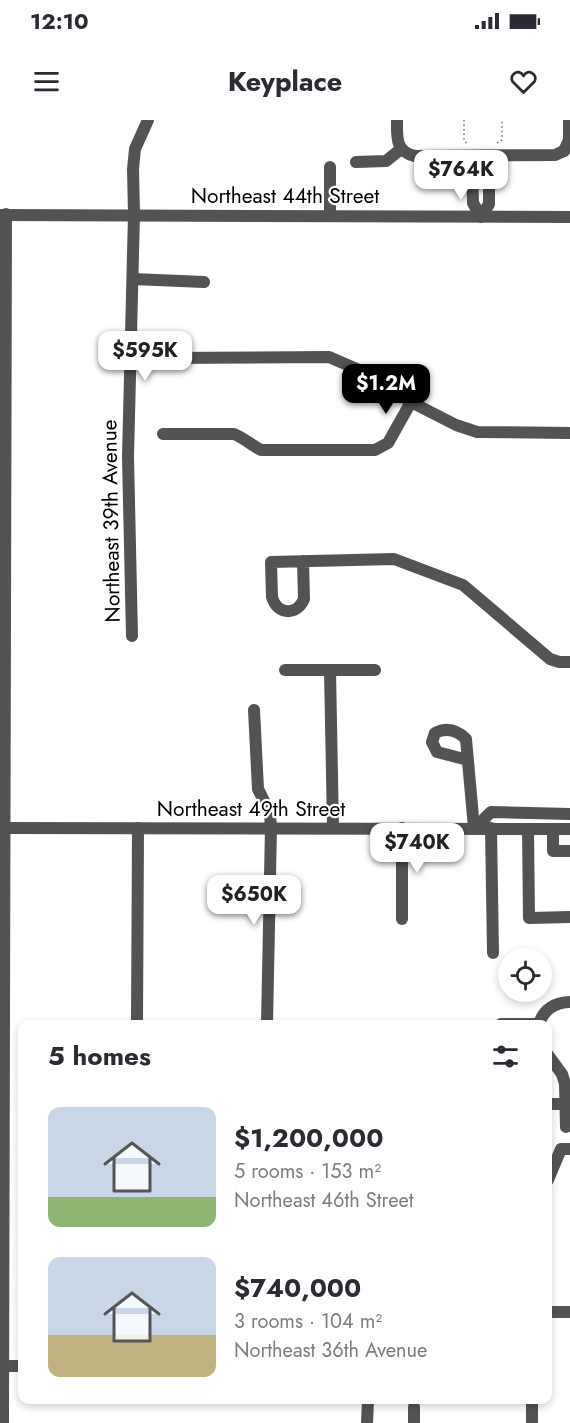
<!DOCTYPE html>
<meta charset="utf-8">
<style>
:root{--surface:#fff;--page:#f2f2f3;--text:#2b2b33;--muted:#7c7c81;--accent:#000}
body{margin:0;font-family:Jost,sans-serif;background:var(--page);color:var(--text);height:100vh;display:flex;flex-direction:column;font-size:22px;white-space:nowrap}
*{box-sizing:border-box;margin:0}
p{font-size:20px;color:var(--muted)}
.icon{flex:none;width:33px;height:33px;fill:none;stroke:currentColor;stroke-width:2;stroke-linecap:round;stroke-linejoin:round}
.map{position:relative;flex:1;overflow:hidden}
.side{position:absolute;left:18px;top:900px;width:534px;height:384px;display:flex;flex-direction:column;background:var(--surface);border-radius:12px;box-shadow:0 3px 9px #0003}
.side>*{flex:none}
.fabs{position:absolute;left:498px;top:828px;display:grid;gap:12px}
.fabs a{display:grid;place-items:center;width:54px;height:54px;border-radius:50%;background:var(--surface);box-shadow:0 3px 9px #0003;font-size:30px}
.price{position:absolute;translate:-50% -51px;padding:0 14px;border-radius:12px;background:#fff;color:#222;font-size:20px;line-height:39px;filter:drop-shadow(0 2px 3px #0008)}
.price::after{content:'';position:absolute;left:50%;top:36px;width:18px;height:14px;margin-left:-9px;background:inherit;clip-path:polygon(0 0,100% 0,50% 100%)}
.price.active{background:var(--accent);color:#fff}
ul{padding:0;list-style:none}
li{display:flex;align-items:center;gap:18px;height:150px;padding:0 30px}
li span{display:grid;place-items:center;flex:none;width:168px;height:120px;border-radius:12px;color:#555}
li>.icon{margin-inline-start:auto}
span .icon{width:72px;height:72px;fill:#fffc;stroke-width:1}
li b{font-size:26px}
h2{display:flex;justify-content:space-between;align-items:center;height:72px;padding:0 30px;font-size:26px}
.status{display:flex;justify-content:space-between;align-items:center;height:42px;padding:0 30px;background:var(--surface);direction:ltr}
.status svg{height:16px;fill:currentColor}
header{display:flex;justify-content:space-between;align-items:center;height:78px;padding:0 30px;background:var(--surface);font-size:27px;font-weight:700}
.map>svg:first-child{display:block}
</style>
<div class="status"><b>12:10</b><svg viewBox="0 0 49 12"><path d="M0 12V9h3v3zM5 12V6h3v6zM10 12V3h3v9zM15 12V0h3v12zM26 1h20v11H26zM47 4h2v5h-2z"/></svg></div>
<header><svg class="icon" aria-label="menu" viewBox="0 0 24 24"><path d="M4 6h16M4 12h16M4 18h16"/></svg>Keyplace<svg class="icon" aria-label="heart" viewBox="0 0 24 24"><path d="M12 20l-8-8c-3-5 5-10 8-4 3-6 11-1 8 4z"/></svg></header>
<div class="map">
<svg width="570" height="1303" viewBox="0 0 570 1303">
<rect width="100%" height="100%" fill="#fff"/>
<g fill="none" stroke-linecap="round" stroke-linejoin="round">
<!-- path -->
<g stroke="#757575" stroke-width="1.5" stroke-dasharray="1.5 3" stroke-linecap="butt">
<polyline points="464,0 464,20 468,25"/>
<polyline points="497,23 502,20 502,0"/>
</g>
<!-- minor -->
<g stroke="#535353" stroke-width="12">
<path d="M397,0c0,16 -2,32 18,36l140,-1 9,-4"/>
<polyline points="564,31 569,20 569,0"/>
<polygon points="481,36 489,49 489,84 481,97 473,83 472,48"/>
<polyline points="356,42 386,41 401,29"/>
<polyline points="330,47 330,95"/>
<polyline points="0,95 570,97"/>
<polyline points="133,159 204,162"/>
<polyline points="162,238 329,237 366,253 411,282 456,305 477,312 570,313"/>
<path d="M163,314h71c10,4 17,11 27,16h114l13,-7 23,-41"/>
<path d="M303,441l1,38c-7,17 -27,16 -32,-2l-1,-35 123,-3 69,26 87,74 9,3h11"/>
<polyline points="132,516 128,337 134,94 133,49 135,29 148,0"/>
<polyline points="285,550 375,550"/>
<polyline points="330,550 333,708"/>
<polyline points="254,590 258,669 270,693 271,708 267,904"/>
<path d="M468,640l-31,-8 -5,-10 3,-9c12,-6 22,-3 31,6l8,89"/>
<polyline points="5,708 570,709"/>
<polyline points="485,708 484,699 491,692 570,694"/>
<polyline points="491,708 493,833"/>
<polyline points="528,709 529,798 570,797"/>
<polyline points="553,709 553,731 570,731"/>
<polyline points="402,799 402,708"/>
<polyline points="137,904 138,708"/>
<polyline points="501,904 539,904"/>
<path d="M539,904c4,-14 16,-22 31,-22"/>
<polyline points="548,935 562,954 565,964 566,1007"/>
<polyline points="548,984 565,984"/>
<polyline points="548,1060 561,1029 570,1029"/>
<polyline points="548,1192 570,1192"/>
<polyline points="0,1246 22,1246"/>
<polyline points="532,1280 532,1303"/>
<polyline points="3,1303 6,94"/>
<polyline points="367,1303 368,1280"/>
<polyline points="414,1303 414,1287"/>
</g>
</g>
<g text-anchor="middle" stroke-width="4.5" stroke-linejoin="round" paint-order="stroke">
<!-- street labels -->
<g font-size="21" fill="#000" stroke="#fff">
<text x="285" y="83">Northeast 44th Street</text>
<text transform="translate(111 401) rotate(-91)" y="7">Northeast 39th Avenue</text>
<text x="251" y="696">Northeast 49th Street</text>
</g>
</g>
</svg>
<div class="fabs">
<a><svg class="icon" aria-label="locate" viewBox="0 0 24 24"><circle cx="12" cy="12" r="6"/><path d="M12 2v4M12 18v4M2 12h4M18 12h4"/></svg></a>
</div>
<b class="price" style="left:461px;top:81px">$764K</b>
<b class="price" style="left:145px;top:262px">$595K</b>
<b class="price active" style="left:386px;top:295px">$1.2M</b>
<b class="price" style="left:417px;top:754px">$740K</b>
<b class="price" style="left:254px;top:806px">$650K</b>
<section class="side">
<h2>5 homes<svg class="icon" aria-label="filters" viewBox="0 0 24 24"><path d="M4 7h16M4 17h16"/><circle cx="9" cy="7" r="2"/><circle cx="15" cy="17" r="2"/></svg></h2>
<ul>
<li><span style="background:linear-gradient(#c9d6e8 75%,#8fb573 0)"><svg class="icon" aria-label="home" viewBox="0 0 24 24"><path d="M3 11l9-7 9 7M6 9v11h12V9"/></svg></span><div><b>$1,200,000</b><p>5 rooms · 153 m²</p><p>Northeast 46th Street</p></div></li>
<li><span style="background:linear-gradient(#c9d6e8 65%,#c2b280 0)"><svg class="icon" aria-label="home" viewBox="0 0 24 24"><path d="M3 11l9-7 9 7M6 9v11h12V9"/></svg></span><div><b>$740,000</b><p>3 rooms · 104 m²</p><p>Northeast 36th Avenue</p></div></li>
</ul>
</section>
</div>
